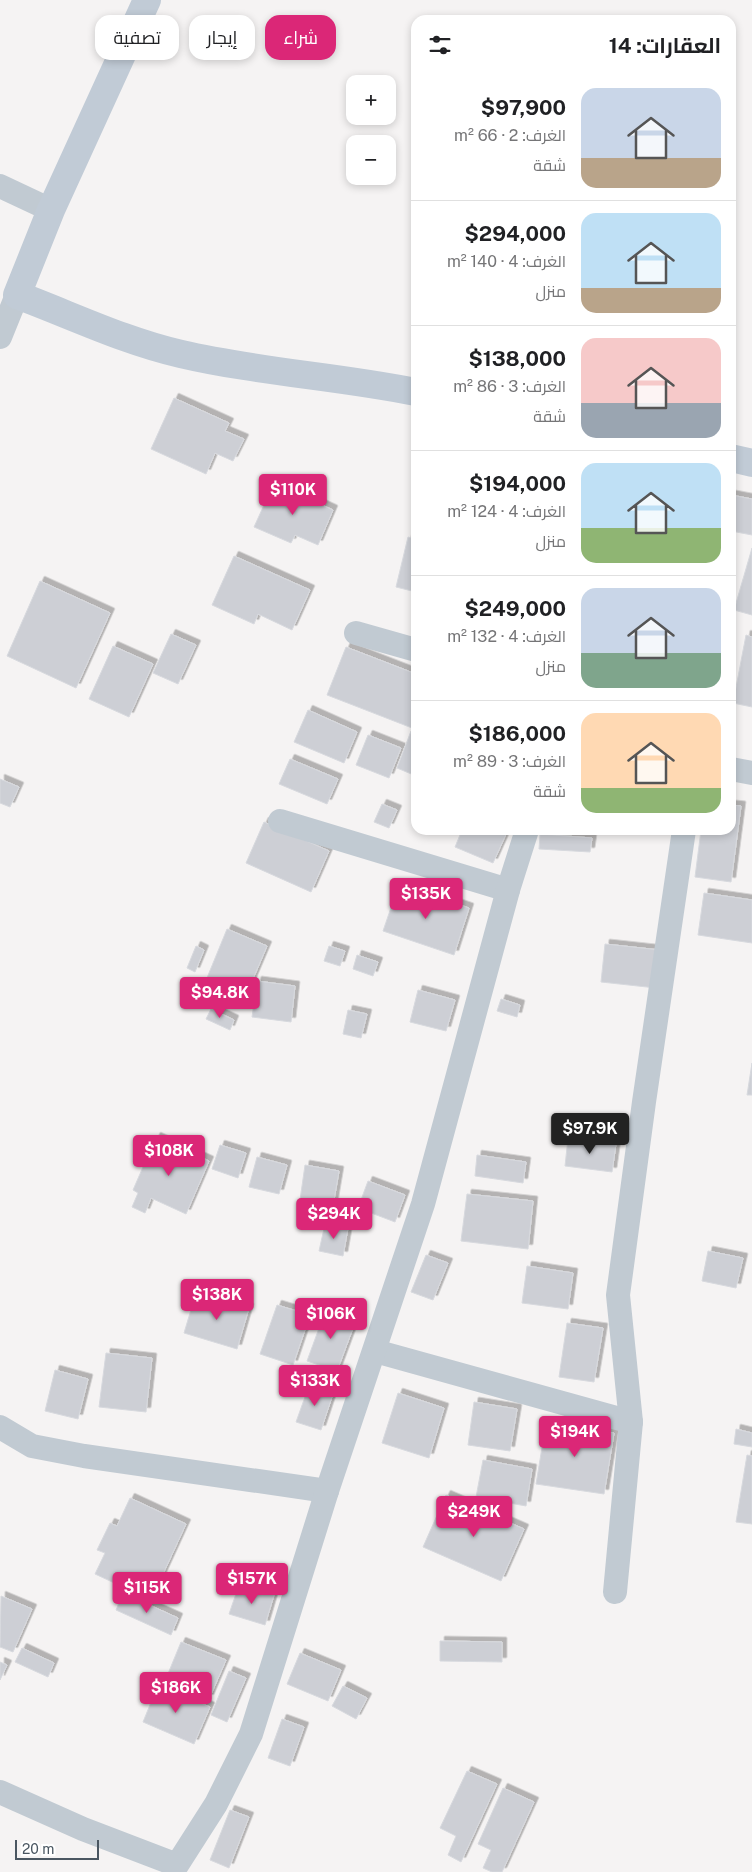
<!DOCTYPE html>
<html lang="ar">
<meta charset="utf-8">
<style>
:root{--surface:#fff;--page:#f2f2f2;--text:#202124;--muted:#757577;--line:#e0e0e0;--accent:#db2777}
body{margin:0;font-family:"Public Sans",Cairo,sans-serif;background:var(--page);color:var(--text);direction:rtl;height:100vh;display:flex;flex-direction:column;font-size:19px;white-space:nowrap}
*{box-sizing:border-box;margin:0}
p{font-size:16px;color:var(--muted)}
.icon{flex:none;width:28px;height:28px;fill:none;stroke:currentColor;stroke-width:2;stroke-linecap:round;stroke-linejoin:round}
.map{position:relative;flex:1;overflow:hidden;direction:ltr}
.drawer{position:absolute;left:411px;top:15px;width:325px;height:820px;display:flex;flex-direction:column;background:var(--surface);border-radius:15px;box-shadow:0 2px 8px #0003;direction:rtl}
.drawer>*{flex:none}
.banner{position:absolute;left:15px;top:15px;width:321px;height:45px;direction:rtl;display:flex;gap:10px}
.buttons{position:absolute;left:346px;top:75px;display:grid;gap:10px}
.buttons a{display:grid;place-items:center;width:50px;height:50px;border-radius:10px;background:var(--surface);box-shadow:0 2px 8px #0003;font-size:25px}
.scale{position:absolute;left:15px;bottom:12px;width:84px;box-sizing:border-box;padding-left:5px;border:2px solid #4a5661;border-top:0;font-size:14px;line-height:18px;white-space:nowrap;color:#4a5661;-webkit-text-stroke:4px #fff;paint-order:stroke}
.price{position:absolute;translate:-50% -42px;padding:0 11px;border-radius:5px;background:var(--accent);color:#fff;font-size:16px;line-height:32px;filter:drop-shadow(0 1px 2px #0008)}
.price::after{content:'';position:absolute;left:50%;top:30px;width:15px;height:11px;margin-left:-8px;background:inherit;clip-path:polygon(0 0,100% 0,50% 100%)}
.price.on{background:#222;color:#fff}
ul{padding:0;list-style:none}
li{display:flex;align-items:center;gap:15px;height:125px;padding:0 15px}
li+li{border-top:1px solid var(--line)}
li span{display:grid;place-items:center;flex:none;width:140px;height:100px;border-radius:15px;color:#555}
li>.icon{margin-inline-start:auto}
span .icon{width:60px;height:60px;fill:#fffc;stroke-width:1}
li b{font-size:21px}
h2{display:flex;justify-content:space-between;align-items:center;height:60px;padding:0 15px;font-size:21px}
.chip{padding:0 18px;border-radius:15px;background:var(--surface);box-shadow:0 2px 8px #0003;font-size:18px;line-height:45px}
.chip.on{background:var(--accent);color:#fff}
.map>svg:first-child{display:block}
</style>
<div class="map">
<svg width="752" height="1872" viewBox="0 0 752 1872">
<defs>
<filter id="shadow"><feDropShadow dx="4.5" dy="-4.5" stdDeviation="0" flood-color="#0004"/></filter>
</defs>
<rect width="100%" height="100%" fill="#f5f3f3"/>
<!-- building -->
<g fill="#cdcfd5" stroke="#d7d9de" filter="url(#shadow)">
<polygon points="174,398 229,423 225,431 244,439 233,461 215,453 206,474 151,449"/>
<polygon points="274,483 333,510 318,545 295,535 291,543 254,527"/>
<polygon points="731,495 752,499 752,535 731,531"/>
<polygon points="408,537 416,539 416,592 396,587"/>
<polygon points="752,548 752,615 734,610"/>
<polygon points="234,556 310,590 292,630 258,614 254,624 212,605"/>
<polygon points="40,581 110,613 76,688 7,656"/>
<polygon points="171,634 196,645 178,684 153,673"/>
<polygon points="746,635 752,637 752,707 733,703"/>
<polygon points="113,646 153,664 129,717 89,699"/>
<polygon points="346,647 416,674 416,716 412,728 327,695"/>
<polygon points="308,710 357,732 344,763 294,742"/>
<polygon points="411,731 416,733 416,776 397,768"/>
<polygon points="368,735 401,748 389,778 356,765"/>
<polygon points="290,759 338,779 327,804 279,784"/>
<polygon points="0,779 19,787 10,807 0,803"/>
<polygon points="382,804 397,810 389,828 374,822"/>
<polygon points="731,805 741,806 731,882 695,877 701,830 731,830"/>
<polygon points="264,822 329,851 311,892 246,863"/>
<polygon points="462,830 501,830 507,832 493,863 455,847"/>
<polygon points="540,834 592,838 590,852 539,849"/>
<polygon points="399,884 469,908 454,955 383,931"/>
<polygon points="704,893 752,900 752,943 698,935"/>
<polygon points="227,929 267,946 241,1007 202,990"/>
<polygon points="605,944 660,950 656,988 601,982"/>
<polygon points="196,946 204,950 195,972 187,968"/>
<polygon points="329,946 345,951 340,966 324,961"/>
<polygon points="357,955 378,962 373,976 353,969"/>
<polygon points="257,981 295,986 291,1022 252,1017"/>
<polygon points="418,990 455,1000 446,1031 410,1022"/>
<polygon points="501,999 520,1005 517,1017 497,1011"/>
<polygon points="211,1009 234,1020 230,1030 206,1019"/>
<polygon points="348,1010 367,1014 361,1038 343,1034"/>
<polygon points="752,1063 752,1095 747,1095"/>
<polygon points="156,1137 209,1161 186,1214 151,1198 145,1213 132,1207 138,1193 133,1190"/>
<polygon points="568,1138 616,1144 612,1172 565,1166"/>
<polygon points="220,1145 246,1153 238,1178 212,1169"/>
<polygon points="477,1155 526,1162 523,1183 475,1176"/>
<polygon points="257,1157 287,1165 279,1194 249,1187"/>
<polygon points="305,1165 339,1171 333,1206 300,1200"/>
<polygon points="368,1181 405,1195 395,1222 358,1208"/>
<polygon points="467,1194 533,1201 528,1249 461,1241"/>
<polygon points="325,1224 348,1228 343,1256 319,1251"/>
<polygon points="708,1251 743,1258 736,1288 702,1281"/>
<polygon points="426,1255 448,1263 433,1300 411,1292"/>
<polygon points="527,1266 573,1273 568,1309 522,1303"/>
<polygon points="196,1293 249,1308 237,1349 184,1333"/>
<polygon points="277,1305 310,1315 293,1365 260,1354"/>
<polygon points="326,1309 356,1320 337,1371 307,1361"/>
<polygon points="567,1323 603,1328 594,1382 559,1377"/>
<polygon points="106,1353 152,1358 146,1412 99,1407"/>
<polygon points="55,1370 88,1379 78,1419 45,1411"/>
<polygon points="310,1383 334,1391 321,1430 296,1422"/>
<polygon points="398,1393 444,1408 429,1458 382,1443"/>
<polygon points="474,1402 517,1409 510,1451 468,1445"/>
<polygon points="546,1423 614,1433 604,1494 536,1484"/>
<polygon points="736,1429 752,1433 752,1447 734,1444"/>
<polygon points="747,1455 752,1456 752,1524 736,1522"/>
<polygon points="483,1460 532,1469 526,1506 476,1497"/>
<polygon points="446,1495 524,1529 501,1581 423,1547"/>
<polygon points="130,1498 186,1524 151,1600 95,1574 105,1553 97,1550 110,1523 117,1526"/>
<polygon points="239,1585 274,1595 265,1625 229,1614"/>
<polygon points="123,1593 178,1618 171,1635 116,1610"/>
<polygon points="1,1596 32,1609 13,1652 0,1647"/>
<polygon points="440,1641 502,1642 502,1662 440,1661"/>
<polygon points="181,1642 226,1660 209,1699 165,1681"/>
<polygon points="22,1648 54,1663 48,1677 15,1662"/>
<polygon points="300,1653 341,1670 328,1701 287,1684"/>
<polygon points="0,1662 7,1665 0,1680"/>
<polygon points="229,1671 246,1678 227,1722 211,1715"/>
<polygon points="158,1685 210,1707 194,1744 143,1722"/>
<polygon points="343,1686 367,1698 356,1719 332,1706"/>
<polygon points="282,1719 304,1727 290,1766 268,1758"/>
<polygon points="467,1771 497,1784 461,1862 448,1855 456,1836 440,1828"/>
<polygon points="503,1788 534,1802 502,1872 492,1872 483,1868 491,1850 478,1844"/>
<polygon points="230,1810 249,1817 229,1868 210,1860"/>
</g>
<g fill="none" stroke-linecap="round" stroke-linejoin="round">
<!-- street -->
<g stroke="#c1cad2" stroke-width="24">
<polyline points="0,186 51,210"/>
<polyline points="0,337 17,295"/>
<polyline points="356,633 416,650"/>
<polyline points="731,769 752,773"/>
<polyline points="280,821 508,890"/>
<polyline points="375,1351 631,1422"/>
<polyline points="0,1427 32,1446 84,1456 327,1491"/>
<polyline points="615,1592 631,1422 618,1295 644,1102 684,830"/>
<polyline points="0,1792 83,1829 177,1865 216,1804 251,1734 327,1491 423,1204 508,890 527,830"/>
</g>
<!-- secondary -->
<g stroke="#c1cbd6" stroke-width="28">
<path d="M147,0l-96,210 -34,85c54,20 107,46 164,59 77,18 157,22 235,38"/>
<polyline points="731,458 752,463"/>
</g>
</g>
</svg>
<div class="buttons">
<a>+</a>
<a>−</a>
</div>
<div class="scale">20 m</div>
<b class="price" style="left:293px;top:516px">$110K</b>
<b class="price" style="left:426px;top:920px">$135K</b>
<b class="price" style="left:220px;top:1019px">$94.8K</b>
<b class="price on" style="left:590px;top:1155px">$97.9K</b>
<b class="price" style="left:169px;top:1177px">$108K</b>
<b class="price" style="left:334px;top:1240px">$294K</b>
<b class="price" style="left:217px;top:1321px">$138K</b>
<b class="price" style="left:331px;top:1340px">$106K</b>
<b class="price" style="left:315px;top:1407px">$133K</b>
<b class="price" style="left:575px;top:1458px">$194K</b>
<b class="price" style="left:474px;top:1538px">$249K</b>
<b class="price" style="left:252px;top:1605px">$157K</b>
<b class="price" style="left:147px;top:1614px">$115K</b>
<b class="price" style="left:176px;top:1714px">$186K</b>
<div class="banner">
<a class="chip on">شراء</a>
<a class="chip">إيجار</a>
<a class="chip">تصفية</a>
</div>
<section class="drawer">
<h2>العقارات: 14<svg class="icon" aria-label="filters" viewBox="0 0 24 24"><path d="M4 7h16M4 17h16"/><circle cx="9" cy="7" r="2"/><circle cx="15" cy="17" r="2"/></svg></h2>
<ul>
<li><span style="background:linear-gradient(#c9d6e8 70%,#b9a48a 0)"><svg class="icon" aria-label="home" viewBox="0 0 24 24"><path d="M3 11l9-7 9 7M6 9v11h12V9"/></svg></span><div><b>$97,900</b><p>الغرف: 2 · 66 m²</p><p>شقة</p></div></li>
<li><span style="background:linear-gradient(#bfe0f5 75%,#b9a48a 0)"><svg class="icon" aria-label="home" viewBox="0 0 24 24"><path d="M3 11l9-7 9 7M6 9v11h12V9"/></svg></span><div><b>$294,000</b><p>الغرف: 4 · 140 m²</p><p>منزل</p></div></li>
<li><span style="background:linear-gradient(#f6c9c9 65%,#9aa5b1 0)"><svg class="icon" aria-label="home" viewBox="0 0 24 24"><path d="M3 11l9-7 9 7M6 9v11h12V9"/></svg></span><div><b>$138,000</b><p>الغرف: 3 · 86 m²</p><p>شقة</p></div></li>
<li><span style="background:linear-gradient(#bfe0f5 65%,#8fb573 0)"><svg class="icon" aria-label="home" viewBox="0 0 24 24"><path d="M3 11l9-7 9 7M6 9v11h12V9"/></svg></span><div><b>$194,000</b><p>الغرف: 4 · 124 m²</p><p>منزل</p></div></li>
<li><span style="background:linear-gradient(#c9d6e8 65%,#7fa58c 0)"><svg class="icon" aria-label="home" viewBox="0 0 24 24"><path d="M3 11l9-7 9 7M6 9v11h12V9"/></svg></span><div><b>$249,000</b><p>الغرف: 4 · 132 m²</p><p>منزل</p></div></li>
<li><span style="background:linear-gradient(#ffd9b3 75%,#8fb573 0)"><svg class="icon" aria-label="home" viewBox="0 0 24 24"><path d="M3 11l9-7 9 7M6 9v11h12V9"/></svg></span><div><b>$186,000</b><p>الغرف: 3 · 89 m²</p><p>شقة</p></div></li>
</ul>
</section>
</div>
